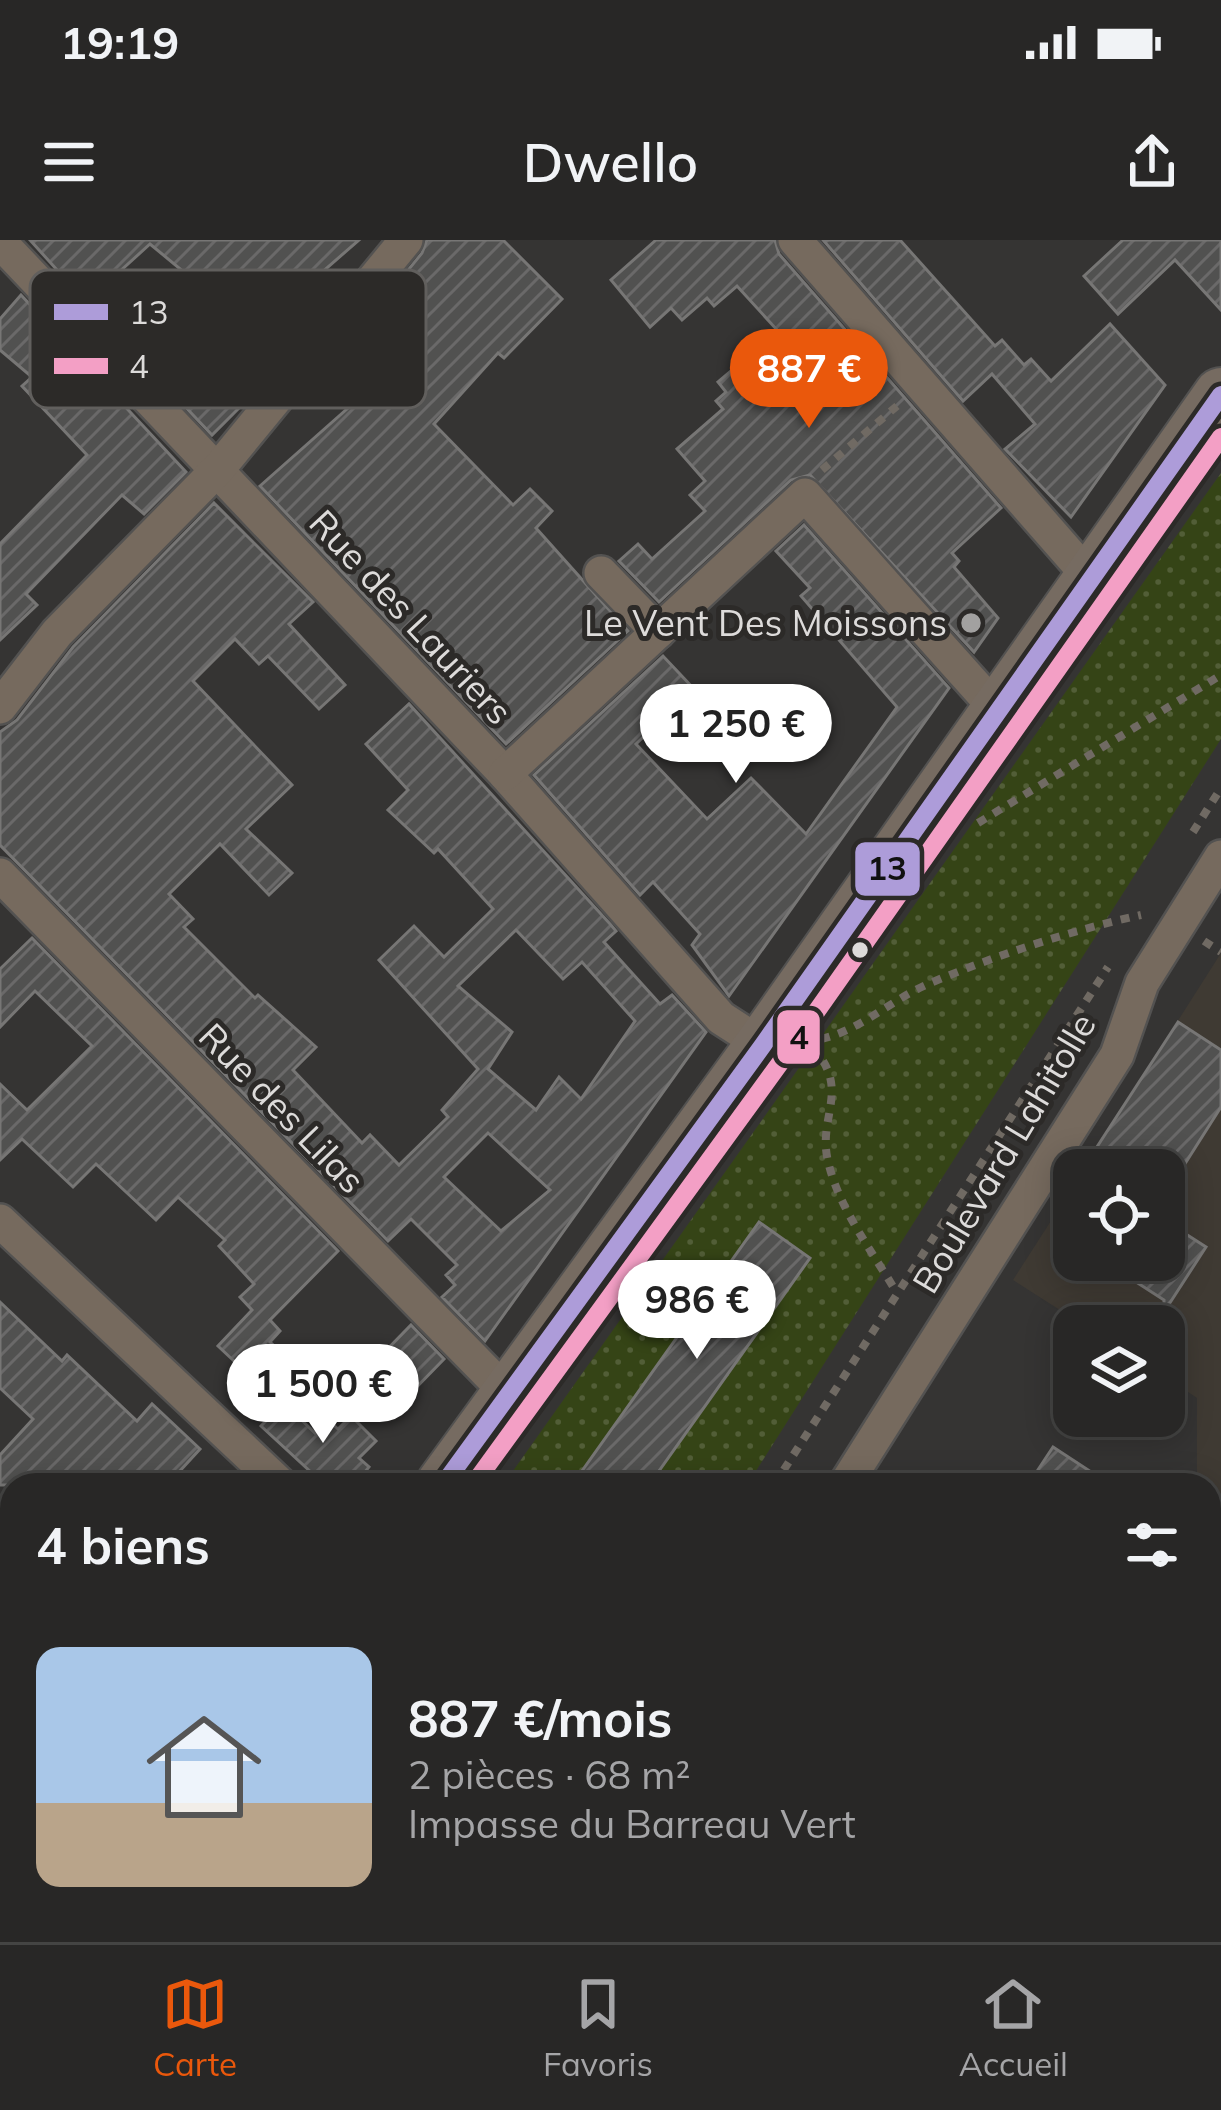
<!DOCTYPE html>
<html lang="fr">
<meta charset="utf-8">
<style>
:root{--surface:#282726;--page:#302f2e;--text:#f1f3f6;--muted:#a5a5a7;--line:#444443;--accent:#ea580c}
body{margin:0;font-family:Mulish,sans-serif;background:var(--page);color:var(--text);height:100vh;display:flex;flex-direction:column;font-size:45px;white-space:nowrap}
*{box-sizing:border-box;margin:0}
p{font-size:39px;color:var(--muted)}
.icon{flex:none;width:66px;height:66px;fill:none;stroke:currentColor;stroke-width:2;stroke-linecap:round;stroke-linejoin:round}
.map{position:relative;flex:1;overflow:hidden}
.panel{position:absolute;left:0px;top:1233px;width:1221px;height:471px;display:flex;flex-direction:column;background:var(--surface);border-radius:36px 36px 0 0;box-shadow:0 6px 30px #0003,0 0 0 3px var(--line)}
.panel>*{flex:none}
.controls{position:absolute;left:1053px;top:909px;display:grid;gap:24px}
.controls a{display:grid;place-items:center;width:132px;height:132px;border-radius:24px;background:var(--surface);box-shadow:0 6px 30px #0003,0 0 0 3px var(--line);font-size:60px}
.price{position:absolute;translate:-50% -102px;padding:0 27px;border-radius:42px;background:#fff;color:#222;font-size:39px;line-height:78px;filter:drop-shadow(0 3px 6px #0008)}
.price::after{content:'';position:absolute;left:50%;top:72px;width:36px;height:27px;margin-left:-18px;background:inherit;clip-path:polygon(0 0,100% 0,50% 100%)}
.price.active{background:var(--accent);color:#fff}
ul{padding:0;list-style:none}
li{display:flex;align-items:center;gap:36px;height:300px;padding:0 36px}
li span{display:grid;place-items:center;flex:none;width:336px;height:240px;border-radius:24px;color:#555}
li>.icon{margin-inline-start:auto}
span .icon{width:144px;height:144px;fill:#fffc;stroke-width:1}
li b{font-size:51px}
h2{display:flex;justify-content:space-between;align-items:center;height:144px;padding:0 36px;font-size:51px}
.status{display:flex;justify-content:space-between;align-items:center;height:84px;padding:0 60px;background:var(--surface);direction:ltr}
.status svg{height:33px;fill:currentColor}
header{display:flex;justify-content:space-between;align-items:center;height:156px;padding:0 36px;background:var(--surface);font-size:54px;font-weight:600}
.menu{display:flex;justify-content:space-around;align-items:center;height:168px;border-top:3px solid var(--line);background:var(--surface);font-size:33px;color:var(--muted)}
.menu a{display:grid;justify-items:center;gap:6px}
.menu .active{color:var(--accent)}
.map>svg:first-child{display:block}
</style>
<div class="status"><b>19:19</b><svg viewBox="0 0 49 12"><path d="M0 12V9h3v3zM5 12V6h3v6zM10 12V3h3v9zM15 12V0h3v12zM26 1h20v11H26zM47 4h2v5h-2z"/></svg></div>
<header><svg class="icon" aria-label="menu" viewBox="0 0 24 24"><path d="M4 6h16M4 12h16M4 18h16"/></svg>Dwello<svg class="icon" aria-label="share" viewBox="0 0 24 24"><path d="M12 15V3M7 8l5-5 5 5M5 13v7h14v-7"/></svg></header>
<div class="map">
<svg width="1221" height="1702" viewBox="0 0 1221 1702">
<defs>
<pattern id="park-dots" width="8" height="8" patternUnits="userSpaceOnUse" patternTransform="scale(3)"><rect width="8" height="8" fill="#354416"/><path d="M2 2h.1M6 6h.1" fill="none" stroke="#525e37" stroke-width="1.8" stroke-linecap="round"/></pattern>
<pattern id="building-hatch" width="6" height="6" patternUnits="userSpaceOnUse" patternTransform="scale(3)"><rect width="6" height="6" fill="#515150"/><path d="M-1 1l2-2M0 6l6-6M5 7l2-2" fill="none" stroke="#6a6969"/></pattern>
</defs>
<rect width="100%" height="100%" fill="#353433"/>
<!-- built -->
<g fill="#3f3a33">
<polygon points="1221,713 1221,1272 1209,1290 1209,1245 1197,1245 1197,1158 1164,1136 1164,1086 1085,1086 1013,1040 1074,945 1074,1020 1164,1020 1164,930 1083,930"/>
<polygon points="1221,1413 1221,1631 1209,1624 1209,1432"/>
</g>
<!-- park -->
<g fill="url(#park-dots)">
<polygon points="1221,233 1221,499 747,1245 503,1245"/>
<polygon points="187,1692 463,1692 457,1702 179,1702"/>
</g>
<!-- building -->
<g fill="url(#building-hatch)" stroke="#777675" stroke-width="3" fill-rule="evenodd">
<polygon points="30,0 359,0 282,67 305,89 284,115 150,4 86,62"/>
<polygon points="427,0 503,0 562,59 504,118 498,113 434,184 513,265 530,249 552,271 536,288 628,391 506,504 260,246 348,168 317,142 422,13"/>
<polygon points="656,0 775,0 779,14 1001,268 952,313 959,321 954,327 998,378 974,412 810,235 791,240 659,362 619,321 638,304 652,319 705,271 690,255 705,241 677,209 723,169 716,161 726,152 718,142 778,91 737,46 714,66 707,58 682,80 671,68 650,87 611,40"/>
<polygon points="823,0 900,0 995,106 1002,100 1024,125 1031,119 1051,141 1110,84 1165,145 1071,277 1005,209 1035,184 992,134 963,161"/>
<polygon points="1123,0 1221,0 1221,70 1175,20 1118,74 1084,36"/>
<polygon points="21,55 186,232 144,274 122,255 26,354 37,365 0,400 0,304 87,215 22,146 32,137 0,110 0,79"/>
<polygon points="199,99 250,157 212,195 156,136"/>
<path d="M214,263l99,99 -24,22 56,61 -26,24 -51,-53 -9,8 -24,-25 -42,42 99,104 -46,44 46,44 -23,22 -49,-51 -51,50 24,25 -9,8 71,71 3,-3 58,52 -23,23 69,73 8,-8 29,30 49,-48 -6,-7 36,-41 -99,-109 35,-34 30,31 49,-48 -55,-60 -4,4 -46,-43 20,-20 -42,-46 43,-40 202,221 5,6 -12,11 56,62 12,-9 34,37 -221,309 -43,-44 13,-12 -9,-10 11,-10 -46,-46 -23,22 -388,-396v-113l17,-12 56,-73zM516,690l47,49 19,-17 53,59 -54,78 -22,-22 -23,33 -48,-41 24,-37 -54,-46zM488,893l62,57 -49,41 -57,-54z"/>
<polygon points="804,285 949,448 729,756 692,705 700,694 653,642 640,655 534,535 663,416 694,449 636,504 707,579 751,538 806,594 897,467 801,356 810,348 776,311"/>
<polygon points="32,698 338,1011 270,1080 280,1091 270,1102 295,1125 268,1153 218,1106 252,1070 240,1057 254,1044 219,1006 225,1000 178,957 156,980 96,924 73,947 22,899 0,920 0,844 27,870 92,806 35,751 0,787 0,729"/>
<polygon points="1178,782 1221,810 1221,867 1181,930 1082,930"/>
<polygon points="1164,980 1206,1007 1164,1072 1164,1060 1102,1020 1164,1020"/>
<polygon points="759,982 810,1018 649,1245 572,1245"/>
<polygon points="0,1062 62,1121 67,1115 137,1181 152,1164 200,1209 167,1245 0,1245 0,1215 33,1179 0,1148"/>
<polygon points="411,1085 444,1119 402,1162 369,1128"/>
<polygon points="284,1163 315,1193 327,1179 338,1189 351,1176 376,1201 359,1218 369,1227 354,1245 325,1245 261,1186"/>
<polygon points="1053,1207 1111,1245 1028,1245"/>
</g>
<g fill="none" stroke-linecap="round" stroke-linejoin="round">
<!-- lane casing -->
<g stroke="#535251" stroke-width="21">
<g id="lane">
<polyline points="1209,1326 1221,1307"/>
<polyline points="1209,1688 1221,1696"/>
<polyline points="1044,1692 1060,1702"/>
<polyline points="971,1702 978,1692"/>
<polyline points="1123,1702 1130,1692"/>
</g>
</g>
<!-- street casing -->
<g stroke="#535251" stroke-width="38">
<g id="street">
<polyline points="795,0 1091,339"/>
<polyline points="0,2 505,534 721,778 763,805"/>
<polyline points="601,333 658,392"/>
<polyline points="0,467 57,393 219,228 406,0"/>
<polyline points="505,534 805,255 998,471"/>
<polyline points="0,635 509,1155"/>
<polyline points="0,981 281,1245"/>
<polyline points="845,1245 1117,815 1142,743 1221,617"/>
<polyline points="0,1437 12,1448"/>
<polyline points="556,1702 562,1692"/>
</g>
</g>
<!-- primary casing -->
<g stroke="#535251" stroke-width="58">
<g id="primary">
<polyline points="443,1245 763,805 1221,155"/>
<polyline points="121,1702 128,1692"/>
</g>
</g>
<!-- path -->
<g stroke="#706a63" stroke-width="8" stroke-dasharray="9 9" stroke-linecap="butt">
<polyline points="822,230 897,166"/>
<polyline points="978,583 1221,435"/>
<polyline points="1193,592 1221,548"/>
<polyline points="1204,701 1221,712"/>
<path d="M821,799c40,-9 70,-39 107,-55 69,-29 141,-53 213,-69"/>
<path d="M812,807c40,42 5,70 16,114 10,46 45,92 69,132"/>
<polyline points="774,1245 1108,727"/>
<polyline points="336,1692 338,1702"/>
<polyline points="482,1702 488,1692"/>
</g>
<!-- lane -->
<use href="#lane" stroke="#766a5e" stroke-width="16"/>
<!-- street -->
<use href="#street" stroke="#766a5e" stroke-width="33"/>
<!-- primary -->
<use href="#primary" stroke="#766b61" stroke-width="54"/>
<!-- bus-1 casing -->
<g stroke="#2c2a28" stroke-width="27">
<polyline id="bus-1" points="443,1245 763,805 1221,155"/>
</g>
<!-- bus-2 casing -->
<g stroke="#2c2a28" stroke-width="27">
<polyline id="bus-2" points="473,1245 783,819 1221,197"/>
</g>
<!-- bus-1 -->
<use href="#bus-1" stroke="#ad9cd9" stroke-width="18"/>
<!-- bus-2 -->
<use href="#bus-2" stroke="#f39fc5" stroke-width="18"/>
</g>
<!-- markers -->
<circle fill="#a2a1a0" stroke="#2c2a28" stroke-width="4.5" cx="971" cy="383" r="12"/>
<circle fill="#dddbda" stroke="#2c2a28" stroke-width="4.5" cx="860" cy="710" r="10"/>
<g text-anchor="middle" stroke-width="10" stroke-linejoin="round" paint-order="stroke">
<!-- street labels -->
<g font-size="36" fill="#dddbda" stroke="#2c2a28">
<text transform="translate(411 377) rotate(47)" y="13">Rue des Lauriers</text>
<text transform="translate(282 868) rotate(46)" y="13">Rue des Lilas</text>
<text transform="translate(1004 913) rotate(-59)" y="13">Boulevard Lahitolle</text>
</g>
<!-- poi labels -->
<g font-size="36" fill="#dddbda" stroke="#2c2a28" text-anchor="end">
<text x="947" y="396">Le Vent Des Moissons</text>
</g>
</g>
<!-- legend -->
<rect x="30" y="30" width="396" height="138" rx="18" fill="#2c2a28" stroke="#615f5d" stroke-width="3"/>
<rect x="54" y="64" width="54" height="16" fill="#ad9cd9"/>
<rect x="54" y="118" width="54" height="16" fill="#f39fc5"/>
<g font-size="33" fill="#dddbda">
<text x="129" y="84">13</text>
<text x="129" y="138">4</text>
</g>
<g stroke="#2c2a28" stroke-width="4.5">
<rect x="853" y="600" width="69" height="58" rx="12" fill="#ad9cd9"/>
<rect x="775" y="768" width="47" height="58" rx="12" fill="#f39fc5"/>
</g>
<g font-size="33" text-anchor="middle" font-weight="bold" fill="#111">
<text x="887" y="640">13</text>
<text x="799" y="809">4</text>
</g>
</svg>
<div class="controls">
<a><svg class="icon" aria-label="locate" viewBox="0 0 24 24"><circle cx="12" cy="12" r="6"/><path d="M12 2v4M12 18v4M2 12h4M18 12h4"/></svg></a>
<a><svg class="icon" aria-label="layers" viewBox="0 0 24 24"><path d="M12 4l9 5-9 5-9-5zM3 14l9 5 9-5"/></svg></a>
</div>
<b class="price active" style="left:809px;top:191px">887 €</b>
<b class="price" style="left:736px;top:546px">1 250 €</b>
<b class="price" style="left:697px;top:1122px">986 €</b>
<b class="price" style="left:323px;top:1206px">1 500 €</b>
<section class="panel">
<h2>4 biens<svg class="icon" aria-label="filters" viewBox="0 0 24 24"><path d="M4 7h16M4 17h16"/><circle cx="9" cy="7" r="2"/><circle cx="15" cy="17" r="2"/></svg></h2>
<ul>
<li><span style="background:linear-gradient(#a9c7e8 65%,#b9a48a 0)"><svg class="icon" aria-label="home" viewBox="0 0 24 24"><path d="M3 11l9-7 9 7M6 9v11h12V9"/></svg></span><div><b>887 €/mois</b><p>2 pièces · 68 m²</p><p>Impasse du Barreau Vert</p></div></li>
</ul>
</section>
</div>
<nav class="menu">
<a class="active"><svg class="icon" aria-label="map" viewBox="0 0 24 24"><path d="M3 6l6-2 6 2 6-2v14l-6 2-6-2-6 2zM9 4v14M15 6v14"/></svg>Carte</a>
<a><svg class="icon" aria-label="saved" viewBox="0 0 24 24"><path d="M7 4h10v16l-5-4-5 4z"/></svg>Favoris</a>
<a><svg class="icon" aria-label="home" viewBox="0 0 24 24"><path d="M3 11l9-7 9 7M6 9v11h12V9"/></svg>Accueil</a>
</nav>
